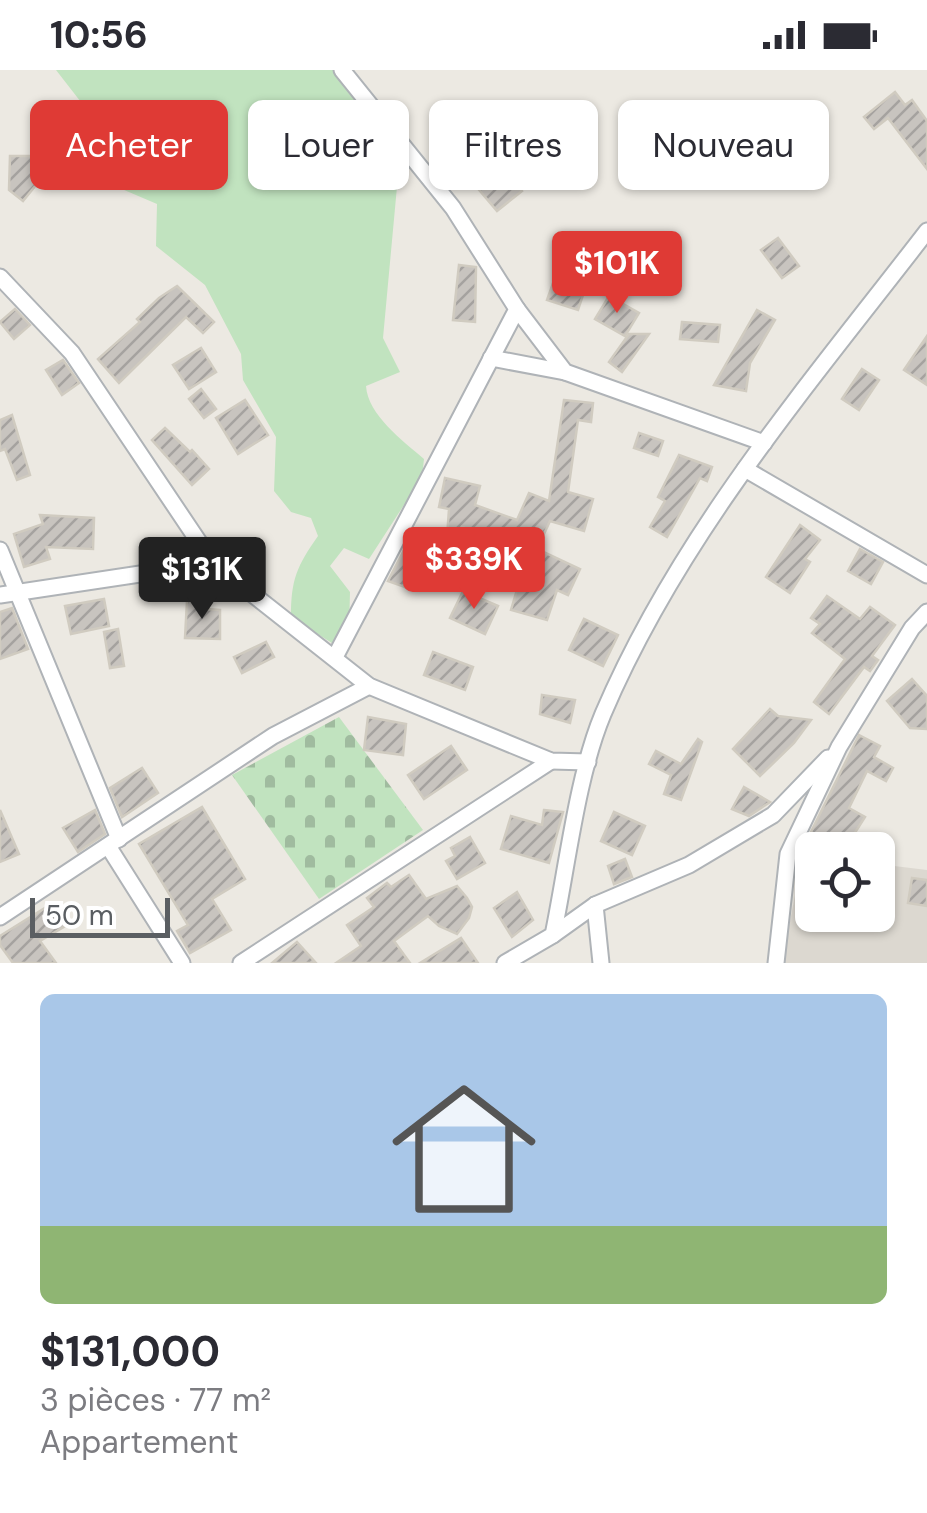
<!DOCTYPE html>
<html lang="fr">
<meta charset="utf-8">
<style>
:root{--surface:#fff;--page:#f2f2f3;--text:#2b2b33;--muted:#7c7c81;--accent:#df3a35}
body{margin:0;font-family:"DM Sans",sans-serif;background:var(--page);color:var(--text);height:100vh;display:flex;flex-direction:column;font-size:38px;white-space:nowrap}
*{box-sizing:border-box;margin:0}
p{font-size:32px;color:var(--muted)}
.icon{flex:none;width:55px;height:55px;fill:none;stroke:currentColor;stroke-width:2;stroke-linecap:round;stroke-linejoin:round}
.map{position:relative;height:893px;overflow:hidden}
.sheet{display:flex;flex-direction:column;background:var(--surface);flex:1}
.sheet>*{flex:none}
.guide{position:absolute;left:30px;top:30px;width:868px;height:90px;display:flex;gap:20px}
.fabs{position:absolute;left:795px;top:762px;display:grid;gap:20px}
.fabs a{display:grid;place-items:center;width:100px;height:100px;border-radius:15px;background:var(--surface);box-shadow:0 2px 8px #0004;font-size:50px}
.scale{position:absolute;left:30px;bottom:25px;width:140px;box-sizing:border-box;padding-left:10px;border:5px solid #5a5e62;border-top:0;font-size:28px;line-height:35px;white-space:nowrap;color:#5a5e62;-webkit-text-stroke:8px #fff;paint-order:stroke}
.price{position:absolute;translate:-50% -85px;padding:0 22px;border-radius:10px;background:var(--accent);color:#fff;font-size:32px;line-height:65px;filter:drop-shadow(0 2px 5px #0008)}
.price::after{content:'';position:absolute;left:50%;top:60px;width:30px;height:22px;margin-left:-15px;background:inherit;clip-path:polygon(0 0,100% 0,50% 100%)}
.price.current{background:#222;color:#fff}
ul{padding:0;list-style:none}
li{display:grid;align-content:center;gap:20px;height:530px;padding:0 40px}
li span{display:grid;place-items:center;height:310px;border-radius:15px;color:#555}
li>.icon{margin-inline-start:auto}
span .icon{width:180px;height:180px;fill:#fffc;stroke-width:1}
li b{font-size:42px}
.pill{padding:0 35px;border-radius:15px;background:var(--surface);box-shadow:0 2px 8px #0004;font-size:35px;line-height:90px}
.pill.current{background:var(--accent);color:#fff}
.status{display:flex;justify-content:space-between;align-items:center;height:70px;padding:0 50px;background:var(--surface);direction:ltr}
.status svg{height:28px;fill:currentColor}
.map>svg:first-child{display:block}
</style>
<div class="status"><b>10:56</b><svg viewBox="0 0 49 12"><path d="M0 12V9h3v3zM5 12V6h3v6zM10 12V3h3v9zM15 12V0h3v12zM26 1h20v11H26zM47 4h2v5h-2z"/></svg></div>
<div class="map">
<svg width="927" height="893" viewBox="0 0 927 893">
<defs>
<pattern id="cemetery-stones" width="16" height="16" patternUnits="userSpaceOnUse" patternTransform="scale(2.5)"><rect width="16" height="16" fill="#c1e3bf"/><path d="M2 7V4a2 2 0 0 1 4 0v3zM10 15v-3a2 2 0 0 1 4 0v3z" fill="#a0bb9f"/></pattern>
<pattern id="building-hatch" width="6" height="6" patternUnits="userSpaceOnUse" patternTransform="scale(2.5)"><rect width="6" height="6" fill="#c8c4bf"/><path d="M-1 1l2-2M0 6l6-6M5 7l2-2" fill="none" stroke="#a5a29f"/></pattern>
</defs>
<rect width="100%" height="100%" fill="#ece9e2"/>
<!-- education -->
<polygon fill="#dcd8d0" points="802,789 812,790 812,845 878,845 878,794 927,800 927,893 782,893"/>
<!-- grass -->
<path fill="#c1e3bf" d="M56,0h286l57,95 -16,173 17,34 -34,14c2,29 36,54 58,73l-2,18 -53,82 -25,-11 -14,18 20,26 -1,39 -14,14 -44,-28c0,-38 6,-51 27,-81l-7,-18 -20,-6 -17,-21 2,-54 -33,-57 -2,-26 -36,-69 -49,-39 1,-42 -61,-26 2,-54z"/>
<!-- cemetery -->
<polygon fill="url(#cemetery-stones)" points="339,647 423,760 319,829 232,705"/>
<!-- building -->
<g fill="url(#building-hatch)" stroke="#d0cbc0" stroke-width="2.5">
<polygon points="895,22 905,35 912,30 927,51 927,99 888,48 874,59 864,47"/>
<polygon points="10,86 40,86 40,110 23,131 9,120"/>
<polygon points="500,93 522,121 497,141 474,114"/>
<polygon points="778,168 799,196 782,208 761,180"/>
<polygon points="459,195 476,197 475,252 453,250"/>
<polygon points="558,199 588,210 578,240 547,230"/>
<polygon points="177,216 214,252 203,263 186,247 119,313 98,289 140,252 137,249 159,228"/>
<polygon points="609,226 639,243 625,266 595,249"/>
<polygon points="15,239 30,255 14,269 0,252"/>
<polygon points="757,240 775,250 750,293 746,321 714,315"/>
<polygon points="682,252 720,255 718,272 680,269"/>
<polygon points="629,264 649,264 622,302 609,292"/>
<polygon points="927,266 927,315 904,300"/>
<polygon points="201,278 216,302 189,319 173,295"/>
<polygon points="63,290 79,313 62,325 46,300"/>
<polygon points="862,299 879,310 859,340 842,329"/>
<polygon points="201,319 216,339 204,348 189,329"/>
<polygon points="245,330 268,365 238,384 216,348"/>
<polygon points="564,330 593,333 591,352 578,350 568,422 593,429 584,461 550,451 537,479 580,499 568,525 557,520 547,550 511,540 521,506 513,503 524,480 462,457 460,482 446,481 449,439 439,437 445,408 480,416 475,435 517,450 529,423 549,431"/>
<polygon points="12,345 30,405 17,410 5,379 0,381 0,350"/>
<polygon points="165,358 190,382 192,380 209,399 192,415 152,370"/>
<polygon points="639,363 663,371 658,386 634,378"/>
<polygon points="679,385 712,397 707,411 700,408 667,467 650,457 665,431 658,427"/>
<polygon points="40,445 94,448 93,479 46,477 50,489 24,497 14,464 43,454"/>
<polygon points="800,455 820,470 805,489 810,492 790,523 766,507"/>
<polygon points="414,461 431,470 413,520 388,511"/>
<polygon points="860,479 883,492 871,514 848,501"/>
<polygon points="463,521 498,536 485,564 450,548"/>
<polygon points="827,526 860,549 870,537 895,555 872,586 878,590 870,601 864,597 829,644 814,632 845,589 812,563 820,554 811,548"/>
<polygon points="104,529 109,556 71,564 65,536"/>
<polygon points="187,531 205,531 206,539 220,540 220,569 185,568"/>
<polygon points="12,538 28,579 0,589 0,542"/>
<polygon points="584,549 618,565 603,596 569,580"/>
<polygon points="118,559 124,596 110,598 104,562"/>
<polygon points="266,572 274,587 242,603 234,587"/>
<polygon points="433,582 473,597 465,620 424,605"/>
<polygon points="912,609 927,626 927,659 910,658 887,631"/>
<polygon points="542,625 575,630 570,653 540,644"/>
<polygon points="770,639 778,646 811,650 794,673 760,706 733,679"/>
<polygon points="368,647 406,654 403,685 364,680"/>
<polygon points="859,665 880,676 874,687 893,698 886,711 867,701 849,738 865,747 844,780 811,762"/>
<polygon points="698,669 702,672 681,730 664,724 671,705 649,694 656,681 681,694"/>
<polygon points="451,676 467,700 424,729 408,705"/>
<polygon points="142,698 158,723 122,747 110,718"/>
<polygon points="744,717 770,732 749,746 732,739"/>
<polygon points="202,737 245,809 212,829 231,860 190,883 177,861 188,855 139,774"/>
<polygon points="0,740 19,784 0,792"/>
<polygon points="95,740 105,764 78,782 63,758"/>
<polygon points="544,740 563,742 549,793 501,779 511,746 542,755"/>
<polygon points="614,742 645,756 632,785 601,771"/>
<polygon points="470,767 485,793 457,809 446,791 455,786 451,778"/>
<polygon points="625,789 632,807 614,814 608,796"/>
<polygon points="409,805 426,829 457,816 467,828 472,837 469,848 457,864 439,856 428,846 394,871 410,893 336,893 361,876 347,855 374,837 367,828 387,813 391,817"/>
<polygon points="912,808 927,810 927,836 908,833"/>
<polygon points="517,822 533,850 512,867 494,838"/>
<polygon points="53,833 69,854 40,871 56,893 13,893 0,875 0,866"/>
<polygon points="461,868 478,893 420,893"/>
<polygon points="297,872 316,893 272,893"/>
</g>
<g fill="none" stroke-linecap="round" stroke-linejoin="round">
<!-- street casing -->
<g stroke="#afb3b7" stroke-width="19">
<g id="street">
<polyline points="0,207 72,283 213,493 369,616 551,691 588,692"/>
<polyline points="517,239 565,302 764,373"/>
<polyline points="491,288 565,302"/>
<polyline points="745,399 927,505"/>
<polyline points="0,480 119,769"/>
<polyline points="0,525 213,493"/>
<polyline points="335,587 517,239 453,138 342,0"/>
<polyline points="108,776 182,893"/>
<polyline points="595,835 601,893"/>
<polyline points="0,847 273,666 369,616"/>
<polyline points="553,865 595,835 689,795 773,745 828,688"/>
<polyline points="241,893 551,691"/>
<path d="M505,893l48,-28c14,-67 24,-159 50,-221 76,-179 207,-331 324,-483"/>
<polyline points="776,893 788,784 839,677 912,558 927,542"/>
</g>
</g>
<!-- street -->
<use href="#street" stroke="#fff" stroke-width="15"/>
</g>
</svg>
<div class="fabs">
<a><svg class="icon" aria-label="locate" viewBox="0 0 24 24"><circle cx="12" cy="12" r="6"/><path d="M12 2v4M12 18v4M2 12h4M18 12h4"/></svg></a>
</div>
<div class="scale">50 m</div>
<b class="price" style="left:617px;top:246px">$101K</b>
<b class="price" style="left:474px;top:542px">$339K</b>
<b class="price current" style="left:202px;top:552px">$131K</b>
<div class="guide">
<a class="pill current">Acheter</a>
<a class="pill">Louer</a>
<a class="pill">Filtres</a>
<a class="pill">Nouveau</a>
</div>
</div>
<section class="sheet">
<ul>
<li><span style="background:linear-gradient(#a9c7e8 75%,#8fb573 0)"><svg class="icon" aria-label="home" viewBox="0 0 24 24"><path d="M3 11l9-7 9 7M6 9v11h12V9"/></svg></span><div><b>$131,000</b><p>3 pièces · 77 m²</p><p>Appartement</p></div></li>
</ul>
</section>
